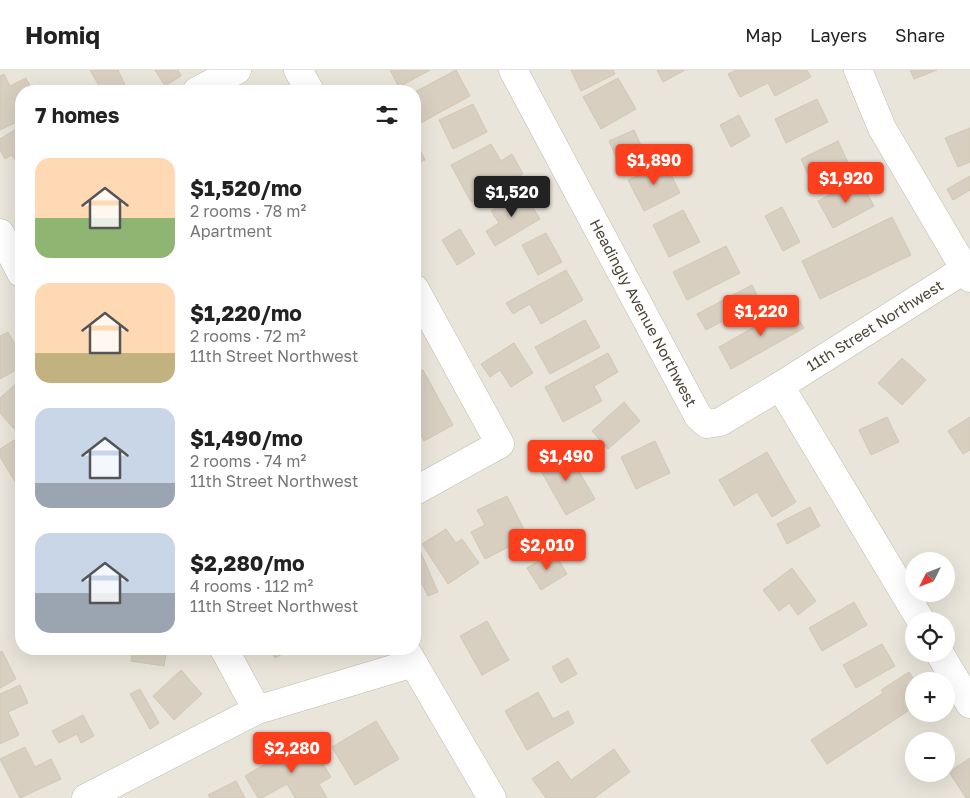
<!DOCTYPE html>
<meta charset="utf-8">
<style>
:root{--surface:#fff;--page:#f6f6f6;--text:#222;--muted:#767676;--line:#e0e0e0;--accent:#fc3f1d}
body{margin:0;font-family:"Golos Text",sans-serif;background:var(--page);color:var(--text);height:100vh;display:flex;flex-direction:column;font-size:19px;white-space:nowrap}
*{box-sizing:border-box;margin:0}
p{font-size:16px;color:var(--muted)}
.icon{flex:none;width:28px;height:28px;fill:none;stroke:currentColor;stroke-width:2;stroke-linecap:round;stroke-linejoin:round}
.map{position:relative;flex:1;overflow:hidden}
.details{position:absolute;left:15px;top:15px;width:406px;height:570px;display:flex;flex-direction:column;background:var(--surface);border-radius:20px;box-shadow:0 5px 20px #0002}
.details>*{flex:none}
.needle{width:32px;rotate:228deg}
.buttons{position:absolute;left:905px;top:482px;display:grid;gap:10px}
.buttons a{display:grid;place-items:center;width:50px;height:50px;border-radius:50%;background:var(--surface);box-shadow:0 5px 20px #0002;font-size:25px}
.price{position:absolute;translate:-50% -42px;padding:0 11px;border-radius:5px;background:var(--accent);color:#fff;font-size:16px;line-height:32px;filter:drop-shadow(0 1px 2px #0008)}
.price::after{content:'';position:absolute;left:50%;top:30px;width:15px;height:11px;margin-left:-8px;background:inherit;clip-path:polygon(0 0,100% 0,50% 100%)}
.price.active{background:#222;color:#fff}
ul{padding:0;list-style:none}
li{display:flex;align-items:center;gap:15px;height:125px;padding:0 20px}
li span{display:grid;place-items:center;flex:none;width:140px;height:100px;border-radius:15px;color:#555}
li>.icon{margin-inline-start:auto}
span .icon{width:60px;height:60px;fill:#fffc;stroke-width:1}
li b{font-size:21px}
h2{display:flex;justify-content:space-between;align-items:center;height:60px;padding:0 20px;font-size:21px}
header{display:flex;align-items:center;gap:30px;box-sizing:border-box;height:70px;padding:0 25px;background:var(--surface);border-bottom:1px solid var(--line)}
header strong{font-size:24px}
nav{display:flex;gap:28px;margin-inline-start:auto;font-size:18px}
.map>svg:first-child{display:block}
</style>
<header>
<strong>Homiq</strong>
<nav><a>Map</a><a>Layers</a><a>Share</a></nav>
</header>
<div class="map">
<svg width="970" height="728" viewBox="0 0 970 728">
<rect width="100%" height="100%" fill="#f6f3ec"/>
<!-- residential -->
<path fill="#eae5da" fill-rule="evenodd" d="M0,0h970v728h-970zM21,21h394v558h-394zM914,491h32v33h-32zM914,551h32v33h-32zM914,611h32v33h-32zM914,671h32v33h-32z"/>
<!-- building -->
<g fill="#d8cfc1" stroke="#d3c7b4">
<polygon points="90,0 118,0 125,15 113,21 102,21"/>
<polygon points="155,0 178,0 181,6 165,16"/>
<polygon points="390,0 430,0 399,17"/>
<polygon points="456,0 470,26 415,56 415,22"/>
<polygon points="571,0 613,0 615,4 581,21"/>
<polygon points="657,0 685,0 663,12"/>
<polygon points="736,0 807,0 811,7 775,26 768,13 740,27 728,4"/>
<polygon points="910,0 937,0 914,9"/>
<polygon points="4,4 10,16 26,8 32,21 21,21 21,50 0,60 0,6"/>
<polygon points="618,8 636,39 601,59 583,27"/>
<polygon points="817,29 828,52 786,73 775,49"/>
<polygon points="473,34 487,62 453,79 439,50"/>
<polygon points="739,45 750,66 731,77 720,55"/>
<polygon points="21,56 21,97 20,98 12,85 5,89 0,80 0,69"/>
<polygon points="970,58 970,92 958,97 945,68"/>
<polygon points="634,60 645,84 620,96 609,71"/>
<polygon points="415,70 425,90 415,94"/>
<polygon points="838,71 849,95 812,113 801,89"/>
<polygon points="491,74 501,91 512,84 523,104 471,132 451,95"/>
<polygon points="665,92 680,123 644,141 628,110"/>
<polygon points="970,106 970,120 953,130 947,119"/>
<polygon points="861,112 874,136 833,158 818,131 845,116 847,120"/>
<polygon points="523,121 540,149 495,176 486,161 499,153 491,141"/>
<polygon points="782,137 800,172 783,181 765,146"/>
<polygon points="683,140 700,172 669,187 653,155"/>
<polygon points="892,147 911,185 820,229 802,191"/>
<polygon points="460,159 475,184 457,195 442,170"/>
<polygon points="546,163 562,192 538,205 522,175"/>
<polygon points="726,176 740,203 687,230 673,202"/>
<polygon points="566,200 583,230 541,254 530,234 513,244 506,233"/>
<polygon points="752,215 760,231 706,260 697,244"/>
<polygon points="791,236 804,258 731,299 719,277"/>
<polygon points="585,250 600,277 550,304 535,277"/>
<polygon points="8,262 21,285 21,297 0,309 0,266"/>
<polygon points="514,273 533,303 511,317 500,300 490,307 481,294"/>
<polygon points="608,283 618,302 594,316 602,331 563,352 545,317"/>
<polygon points="902,288 926,310 902,335 878,313"/>
<polygon points="423,300 453,355 424,371 415,354 415,304"/>
<polygon points="21,309 21,356 16,361 0,343 0,328"/>
<polygon points="624,332 640,351 608,379 592,361"/>
<polygon points="887,347 899,372 871,385 859,360"/>
<polygon points="970,347 970,380 963,384 948,361"/>
<polygon points="21,366 21,413 17,415 0,387 0,379"/>
<polygon points="655,371 670,403 636,419 621,387"/>
<polygon points="566,379 595,429 566,445 538,396"/>
<polygon points="767,382 796,432 772,447 757,422 734,436 719,410"/>
<polygon points="507,426 528,467 485,489 471,462 485,455 477,440"/>
<polygon points="810,437 820,456 787,474 777,454"/>
<polygon points="446,459 456,473 462,469 479,493 448,514 422,474"/>
<polygon points="418,476 438,522 428,526 421,512 415,514 415,477"/>
<polygon points="554,482 567,504 541,520 527,498"/>
<polygon points="792,498 816,531 798,545 789,533 779,541 763,520"/>
<polygon points="854,532 867,555 822,581 809,558"/>
<polygon points="487,551 509,590 482,605 460,566"/>
<polygon points="882,574 895,596 856,618 843,595"/>
<polygon points="133,579 167,579 164,596 131,591"/>
<polygon points="270,579 292,579 275,588"/>
<polygon points="2,581 16,609 0,618 0,582"/>
<polygon points="568,588 577,604 561,613 552,597"/>
<polygon points="181,600 202,624 174,650 153,626"/>
<polygon points="909,602 915,611 914,637 827,694 811,670 883,623 881,620"/>
<polygon points="20,615 28,633 8,642 19,665 0,674 0,624"/>
<polygon points="140,619 159,653 150,659 130,624"/>
<polygon points="538,622 553,649 568,641 574,653 527,680 505,641"/>
<polygon points="83,645 94,666 81,673 77,664 59,673 52,661"/>
<polygon points="376,651 399,689 355,715 332,677"/>
<polygon points="308,669 331,707 319,714 327,728 295,728 287,714 262,728 258,728 245,706"/>
<polygon points="25,677 35,697 51,689 61,709 20,728 0,689"/>
<polygon points="614,679 630,702 594,728 546,728 532,709 558,691 571,710"/>
<polygon points="970,688 970,728 966,728 949,702"/>
<polygon points="236,711 245,728 210,728 208,725"/>
</g>
<g fill="none" stroke-linecap="round" stroke-linejoin="round">
<!-- minor casing -->
<g stroke="#c2bbae" stroke-width="29">
<g id="minor">
<polyline points="298,0 310,21"/>
<polyline points="513,0 698,346 707,354 720,352 780,316 970,196"/>
<polyline points="858,0 882,58 970,208"/>
<polyline points="197,21 237,0"/>
<polyline points="0,163 21,203"/>
<polyline points="415,219 500,374 415,421"/>
<polyline points="780,316 921,551"/>
<polyline points="224,579 257,640"/>
<polyline points="405,579 492,728"/>
<polyline points="940,584 970,634"/>
<polyline points="86,728 257,640 413,593"/>
</g>
</g>
<!-- minor -->
<use href="#minor" stroke="#fff" stroke-width="28"/>
</g>
<g text-anchor="middle" stroke-width="4" stroke-linejoin="round" paint-order="stroke">
<!-- street labels -->
<g font-size="15" fill="#4b4439" stroke="#fff">
<text transform="translate(643 243) rotate(62)" y="5">Headingly Avenue Northwest</text>
<text transform="translate(875 256) rotate(-32)" y="5">11th Street Northwest</text>
</g>
</g>
</svg>
<div class="buttons">
<a><svg class="needle" viewBox="-14 -14 28 28"><path d="M0-13l5 13h-10z" fill="#e53935"/><path d="M0 13l5-13h-10z" fill="#767676"/></svg></a>
<a><svg class="icon" aria-label="locate" viewBox="0 0 24 24"><circle cx="12" cy="12" r="6"/><path d="M12 2v4M12 18v4M2 12h4M18 12h4"/></svg></a>
<a>+</a>
<a>−</a>
</div>
<b class="price" style="left:654px;top:116px">$1,890</b>
<b class="price" style="left:846px;top:134px">$1,920</b>
<b class="price active" style="left:512px;top:148px">$1,520</b>
<b class="price" style="left:761px;top:267px">$1,220</b>
<b class="price" style="left:566px;top:412px">$1,490</b>
<b class="price" style="left:547px;top:501px">$2,010</b>
<b class="price" style="left:292px;top:704px">$2,280</b>
<section class="details">
<h2>7 homes<svg class="icon" aria-label="filters" viewBox="0 0 24 24"><path d="M4 7h16M4 17h16"/><circle cx="9" cy="7" r="2"/><circle cx="15" cy="17" r="2"/></svg></h2>
<ul>
<li><span style="background:linear-gradient(#ffd9b3 60%,#8fb573 0)"><svg class="icon" aria-label="home" viewBox="0 0 24 24"><path d="M3 11l9-7 9 7M6 9v11h12V9"/></svg></span><div><b>$1,520/mo</b><p>2 rooms · 78 m²</p><p>Apartment</p></div></li>
<li><span style="background:linear-gradient(#ffd9b3 70%,#c2b280 0)"><svg class="icon" aria-label="home" viewBox="0 0 24 24"><path d="M3 11l9-7 9 7M6 9v11h12V9"/></svg></span><div><b>$1,220/mo</b><p>2 rooms · 72 m²</p><p>11th Street Northwest</p></div></li>
<li><span style="background:linear-gradient(#c9d6e8 75%,#9aa5b1 0)"><svg class="icon" aria-label="home" viewBox="0 0 24 24"><path d="M3 11l9-7 9 7M6 9v11h12V9"/></svg></span><div><b>$1,490/mo</b><p>2 rooms · 74 m²</p><p>11th Street Northwest</p></div></li>
<li><span style="background:linear-gradient(#c9d6e8 60%,#9aa5b1 0)"><svg class="icon" aria-label="home" viewBox="0 0 24 24"><path d="M3 11l9-7 9 7M6 9v11h12V9"/></svg></span><div><b>$2,280/mo</b><p>4 rooms · 112 m²</p><p>11th Street Northwest</p></div></li>
</ul>
</section>
</div>
